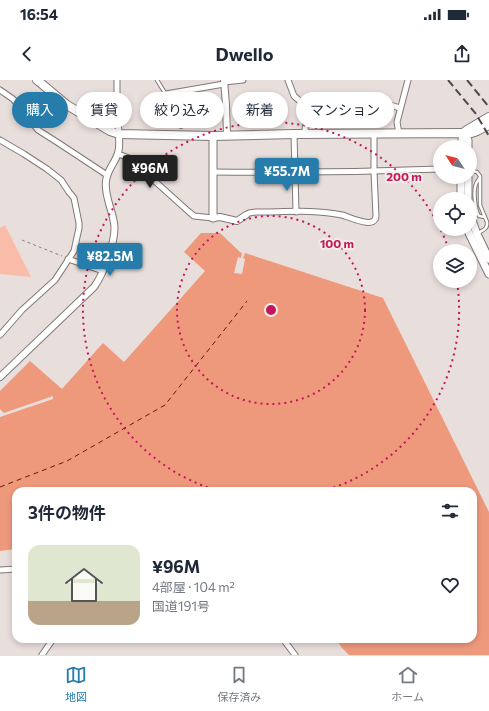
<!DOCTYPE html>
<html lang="ja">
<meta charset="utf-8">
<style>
:root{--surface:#fff;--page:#f2f2f3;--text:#1f2937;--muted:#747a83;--line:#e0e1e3;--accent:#267cab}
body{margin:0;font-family:Commissioner,"Noto Sans JP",sans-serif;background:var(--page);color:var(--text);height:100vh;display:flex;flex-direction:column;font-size:15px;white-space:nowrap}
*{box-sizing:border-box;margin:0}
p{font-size:13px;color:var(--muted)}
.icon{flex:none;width:22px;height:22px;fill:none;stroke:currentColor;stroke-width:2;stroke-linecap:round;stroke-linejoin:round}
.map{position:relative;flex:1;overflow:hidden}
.details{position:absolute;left:12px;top:407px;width:465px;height:156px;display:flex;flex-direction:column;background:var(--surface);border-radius:12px;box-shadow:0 2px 6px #0003}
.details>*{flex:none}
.guide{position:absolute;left:12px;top:12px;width:465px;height:36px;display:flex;gap:8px}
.needle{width:26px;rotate:306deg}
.controls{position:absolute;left:433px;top:60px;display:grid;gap:8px}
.controls a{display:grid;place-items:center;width:44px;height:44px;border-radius:50%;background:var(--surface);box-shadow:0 2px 6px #0003;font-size:20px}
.price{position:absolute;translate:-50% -34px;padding:0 9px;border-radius:4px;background:var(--accent);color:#fff;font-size:13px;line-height:26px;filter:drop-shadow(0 1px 2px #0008)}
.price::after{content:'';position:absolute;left:50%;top:24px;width:12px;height:9px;margin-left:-6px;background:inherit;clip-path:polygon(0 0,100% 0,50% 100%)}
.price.selected{background:#222;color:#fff}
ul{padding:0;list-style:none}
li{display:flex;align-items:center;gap:12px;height:100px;padding:0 16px}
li+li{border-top:1px solid var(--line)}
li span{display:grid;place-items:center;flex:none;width:112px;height:80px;border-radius:12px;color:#555}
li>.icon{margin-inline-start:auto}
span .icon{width:48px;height:48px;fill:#fffc;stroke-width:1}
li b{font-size:17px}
h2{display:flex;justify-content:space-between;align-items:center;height:48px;padding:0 16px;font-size:17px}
.tag{padding:0 14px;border-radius:18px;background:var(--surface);box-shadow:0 2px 6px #0003;font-size:14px;line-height:36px}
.tag.selected{background:var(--accent);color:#fff}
.status{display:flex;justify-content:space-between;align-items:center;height:28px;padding:0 20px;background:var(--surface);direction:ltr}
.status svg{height:11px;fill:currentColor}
header{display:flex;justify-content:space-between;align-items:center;height:52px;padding:0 16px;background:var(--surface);font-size:18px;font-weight:700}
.dock{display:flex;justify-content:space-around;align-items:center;height:56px;border-top:1px solid var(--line);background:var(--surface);font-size:11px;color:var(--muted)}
.dock a{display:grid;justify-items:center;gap:2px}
.dock .selected{color:var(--accent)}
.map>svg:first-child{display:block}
</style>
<div class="status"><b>16:54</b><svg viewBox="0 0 49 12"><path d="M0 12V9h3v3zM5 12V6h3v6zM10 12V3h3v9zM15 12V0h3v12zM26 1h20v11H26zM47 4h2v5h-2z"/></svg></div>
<header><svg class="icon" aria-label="back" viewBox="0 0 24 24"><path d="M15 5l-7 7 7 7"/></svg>Dwello<svg class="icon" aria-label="share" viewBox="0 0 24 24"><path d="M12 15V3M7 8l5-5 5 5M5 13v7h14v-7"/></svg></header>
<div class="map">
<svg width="489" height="575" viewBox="0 0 489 575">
<rect width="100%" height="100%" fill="#e8dedb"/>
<!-- green -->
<polygon fill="#f9bca8" points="5,145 31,197 0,194 0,148"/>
<!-- water -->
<polygon fill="#ef997c" points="201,153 220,153 240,172 242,173 241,178 238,177 234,193 242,194 245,179 243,178 245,173 383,218 489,432 489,575 349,575 342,568 336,559 473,559 473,411 16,411 16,469 0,471 0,337 53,319 53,316 4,333 0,329 0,311 30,281 62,309 103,263 124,282 205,191 184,172"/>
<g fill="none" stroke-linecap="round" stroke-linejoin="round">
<!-- ferry -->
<polyline stroke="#671c00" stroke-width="1" stroke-dasharray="5 4" stroke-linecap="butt" points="0,407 67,381 165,325 247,221"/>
<!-- service casing -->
<g stroke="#817976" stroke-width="4.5">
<g id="service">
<polyline points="157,0 181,39 181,47"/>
<path d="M470,91l7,1 3,4v29l7,17c1,7 -4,8 -9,11"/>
<path d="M480,98c-1,1 -4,5 -4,6 -3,7 -1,26 3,32l6,1"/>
</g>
</g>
<!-- minor casing -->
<g stroke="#817976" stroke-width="7">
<g id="minor">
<polyline points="117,0 117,24 119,54"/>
<polyline points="288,0 294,16 301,22 334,23 363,17 374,19 380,22 400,28"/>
<polyline points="224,2 243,0"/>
<polyline points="0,10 13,19 38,50 60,64 107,95"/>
<polyline points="166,14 224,4"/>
<polyline points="294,54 296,132"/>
<polyline points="305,54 306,23"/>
<polyline points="399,54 397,42 408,0"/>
<polyline points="0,60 24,74 47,89 61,100 69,112 74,118 79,143 79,148 74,171 55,200 22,230 0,255"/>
<polyline points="118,74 129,78 188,131 194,136 213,138"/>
<path d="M213,92c76,1 151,0 227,-3"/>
<path d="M246,135l3,-2 7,-1c28,0 58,-3 86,3 8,2 33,15 34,1l-2,-44v-38"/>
<polyline points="68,179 103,191"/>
<polyline points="0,490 16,489"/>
<polyline points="283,559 295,575"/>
<polyline points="42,575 53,559"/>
</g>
</g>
<!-- tertiary casing -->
<g stroke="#817976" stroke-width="8">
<g id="tertiary">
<polyline points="224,0 226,25 227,55"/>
<polyline points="213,138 220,137 237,141 246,135"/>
<path d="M0,297l94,-90c9,-12 23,-48 20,-64 -2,-14 -10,-28 -8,-42 1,-11 9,-18 12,-28 2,-6 1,-13 1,-19"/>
</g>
</g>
<!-- secondary casing -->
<g stroke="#817976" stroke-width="9">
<g id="secondary">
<polyline points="463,53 468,60 468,67"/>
<polyline points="461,67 463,53"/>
<polyline points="461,119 461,97"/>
<polyline points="468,119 468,97"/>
<polyline points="470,135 477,154 489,179"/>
<polyline points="213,138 213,56"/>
<polyline points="467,149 489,194"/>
</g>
</g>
<!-- trunk casing -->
<g stroke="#817976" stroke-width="10">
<g id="trunk">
<path d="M37,0l30,25 43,26 9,3 94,2 81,-2 169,-1c10,2 17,-4 26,-8"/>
<polyline points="463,53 467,50 489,37"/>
</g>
</g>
<!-- path -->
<polyline stroke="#8a8381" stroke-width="1" stroke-dasharray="3 3" stroke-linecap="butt" points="22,160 62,176"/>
<!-- service -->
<use href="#service" stroke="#fff" stroke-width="2.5"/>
<!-- minor -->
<use href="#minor" stroke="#fff" stroke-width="5"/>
<!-- tertiary -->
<use href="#tertiary" stroke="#fff" stroke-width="6"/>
<!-- secondary -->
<use href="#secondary" stroke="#fff" stroke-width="7"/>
<!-- trunk -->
<use href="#trunk" stroke="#fff" stroke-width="8"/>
<!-- rail -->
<g stroke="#4f4a49" stroke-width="2" stroke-dasharray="8 4" stroke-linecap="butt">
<polyline points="448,0 476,34 489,56"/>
<polyline points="467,0 489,27"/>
</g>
</g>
<!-- distance rings -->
<g fill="none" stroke="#c2185b" stroke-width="2" stroke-dasharray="2 4">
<circle cx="271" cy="230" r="94"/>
<path d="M219 411A188 188 0 1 1 449 170M457 202A188 188 0 0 1 323 411"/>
</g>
<circle cx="271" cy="230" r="6" fill="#c2185b" stroke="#f5ece8" stroke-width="2"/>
<g font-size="12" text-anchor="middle" font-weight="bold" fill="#c2185b" stroke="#f5ece8" stroke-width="4" stroke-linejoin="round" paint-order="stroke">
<text x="404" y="101">200 m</text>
<text x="337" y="168">100 m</text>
</g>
</svg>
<div class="controls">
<a><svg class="needle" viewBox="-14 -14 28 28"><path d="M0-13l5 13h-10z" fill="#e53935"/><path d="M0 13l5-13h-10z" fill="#747a83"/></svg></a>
<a><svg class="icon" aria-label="locate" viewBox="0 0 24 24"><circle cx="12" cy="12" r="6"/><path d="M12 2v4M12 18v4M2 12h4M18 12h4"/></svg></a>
<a><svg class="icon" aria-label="layers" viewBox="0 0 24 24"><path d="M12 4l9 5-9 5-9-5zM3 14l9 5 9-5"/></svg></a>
</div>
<b class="price selected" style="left:150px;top:109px">¥96M</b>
<b class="price" style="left:287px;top:112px">¥55.7M</b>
<b class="price" style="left:110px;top:197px">¥82.5M</b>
<div class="guide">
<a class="tag selected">購入</a>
<a class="tag">賃貸</a>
<a class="tag">絞り込み</a>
<a class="tag">新着</a>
<a class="tag">マンション</a>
</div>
<section class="details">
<h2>3件の物件<svg class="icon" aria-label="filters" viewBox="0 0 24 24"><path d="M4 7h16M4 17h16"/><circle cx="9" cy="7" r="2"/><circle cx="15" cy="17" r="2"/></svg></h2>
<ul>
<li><span style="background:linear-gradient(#dfe7d0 70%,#b9a48a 0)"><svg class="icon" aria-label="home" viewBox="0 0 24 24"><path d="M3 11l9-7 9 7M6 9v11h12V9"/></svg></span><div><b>¥96M</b><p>4部屋 · 104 m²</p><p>国道191号</p></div><svg class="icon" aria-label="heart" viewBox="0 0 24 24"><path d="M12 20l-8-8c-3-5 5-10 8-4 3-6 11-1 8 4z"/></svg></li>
</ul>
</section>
</div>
<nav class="dock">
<a class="selected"><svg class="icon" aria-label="map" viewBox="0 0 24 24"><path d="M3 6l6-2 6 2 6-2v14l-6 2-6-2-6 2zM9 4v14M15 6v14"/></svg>地図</a>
<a><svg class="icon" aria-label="saved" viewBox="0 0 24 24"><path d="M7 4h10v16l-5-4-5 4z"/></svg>保存済み</a>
<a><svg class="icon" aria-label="home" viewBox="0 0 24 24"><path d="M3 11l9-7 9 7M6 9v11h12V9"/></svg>ホーム</a>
</nav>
